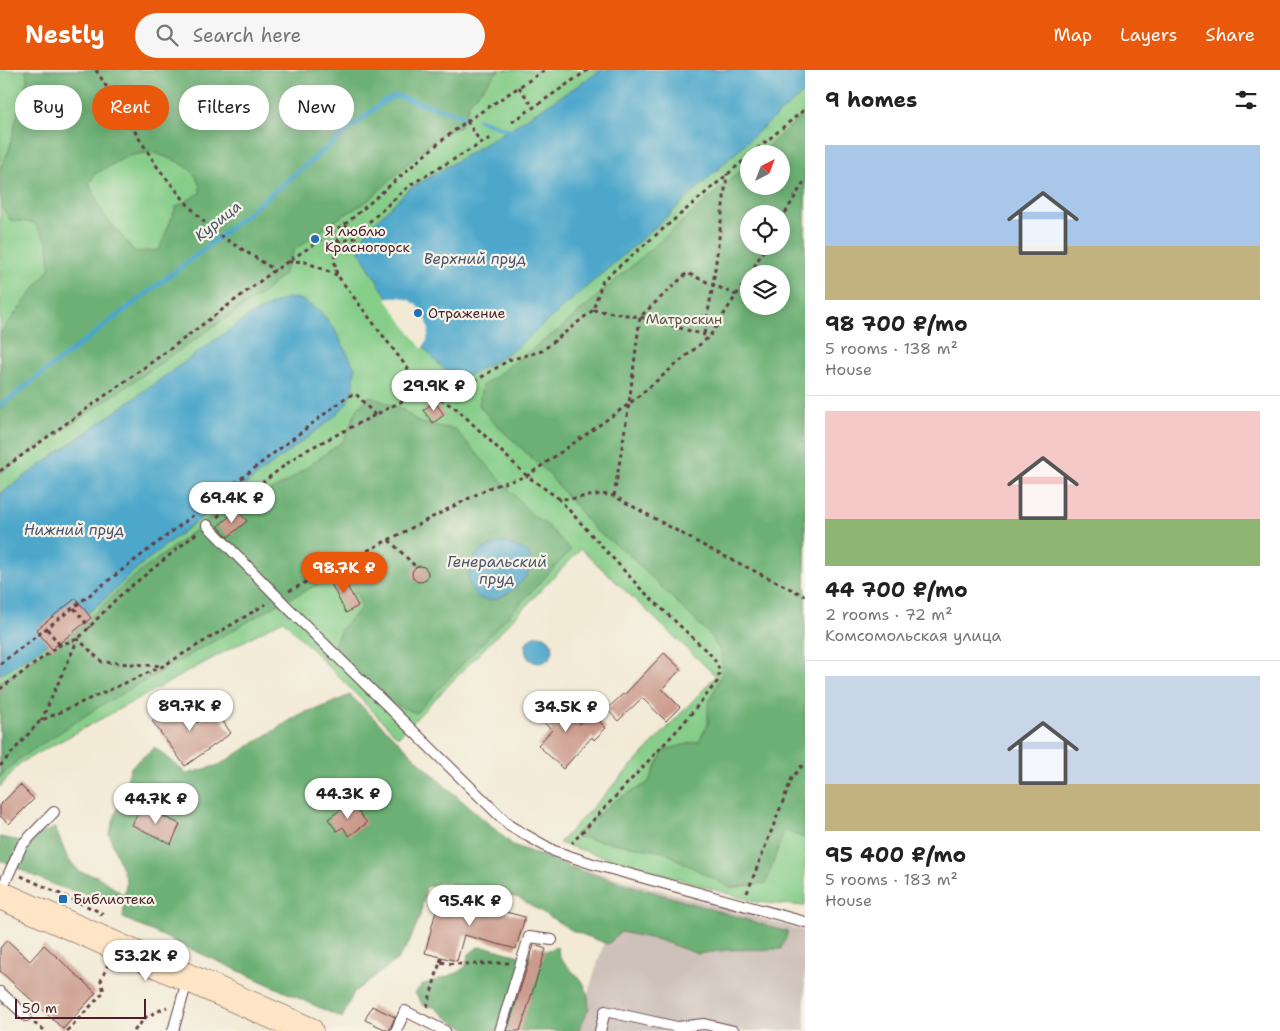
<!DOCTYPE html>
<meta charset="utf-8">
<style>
:root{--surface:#fff;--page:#f6f6f6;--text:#222;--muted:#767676;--line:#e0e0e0;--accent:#ea580c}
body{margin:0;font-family:"Shantell Sans",sans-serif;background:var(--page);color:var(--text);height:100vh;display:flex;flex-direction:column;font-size:19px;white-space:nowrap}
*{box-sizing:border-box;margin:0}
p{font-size:16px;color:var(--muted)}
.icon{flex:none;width:28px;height:28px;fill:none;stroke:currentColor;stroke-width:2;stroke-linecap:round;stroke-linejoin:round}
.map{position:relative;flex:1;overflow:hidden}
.drawer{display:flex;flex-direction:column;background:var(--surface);width:475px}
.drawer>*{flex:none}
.guide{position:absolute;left:15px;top:15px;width:475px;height:45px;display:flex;gap:10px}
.needle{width:32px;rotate:42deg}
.buttons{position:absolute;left:740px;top:75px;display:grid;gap:10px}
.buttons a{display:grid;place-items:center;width:50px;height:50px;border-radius:50%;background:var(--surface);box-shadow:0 2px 12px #0003;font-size:25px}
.scale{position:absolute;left:15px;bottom:12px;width:131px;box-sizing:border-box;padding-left:5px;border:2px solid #4a1f2b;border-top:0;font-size:14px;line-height:18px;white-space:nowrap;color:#4a1f2b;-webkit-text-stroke:4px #f7f3e8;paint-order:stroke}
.price{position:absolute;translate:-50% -42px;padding:0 11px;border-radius:18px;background:#fff;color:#222;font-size:16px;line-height:32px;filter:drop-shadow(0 1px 2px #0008)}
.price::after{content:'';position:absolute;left:50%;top:30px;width:15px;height:11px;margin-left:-8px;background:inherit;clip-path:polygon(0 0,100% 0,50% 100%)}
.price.on{background:var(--accent);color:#fff}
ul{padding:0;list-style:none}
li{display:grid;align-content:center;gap:10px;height:265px;padding:0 20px}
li+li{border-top:1px solid var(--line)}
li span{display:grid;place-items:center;height:155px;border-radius:0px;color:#555}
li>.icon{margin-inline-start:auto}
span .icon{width:90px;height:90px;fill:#fffc;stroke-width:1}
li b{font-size:21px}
h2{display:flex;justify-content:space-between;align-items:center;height:60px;padding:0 20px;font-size:21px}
.chip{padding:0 18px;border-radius:22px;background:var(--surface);box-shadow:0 2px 12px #0003;font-size:18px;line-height:45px}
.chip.on{background:var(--accent);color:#fff}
header{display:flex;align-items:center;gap:30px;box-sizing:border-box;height:70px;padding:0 25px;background:var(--accent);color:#fff}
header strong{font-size:24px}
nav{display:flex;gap:28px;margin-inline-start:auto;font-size:18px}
.search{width:350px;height:45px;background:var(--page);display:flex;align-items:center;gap:12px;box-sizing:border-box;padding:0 18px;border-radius:28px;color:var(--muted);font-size:19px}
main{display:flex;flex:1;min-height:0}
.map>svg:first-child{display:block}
</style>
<header>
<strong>Nestly</strong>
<div class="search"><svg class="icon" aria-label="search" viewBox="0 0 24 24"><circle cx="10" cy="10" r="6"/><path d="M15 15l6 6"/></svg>Search here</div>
<nav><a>Map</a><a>Layers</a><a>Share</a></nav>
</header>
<main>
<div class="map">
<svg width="805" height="961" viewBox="0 0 805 961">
<rect width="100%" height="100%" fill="#f7f3e8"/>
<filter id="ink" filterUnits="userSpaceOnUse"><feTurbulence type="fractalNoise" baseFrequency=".02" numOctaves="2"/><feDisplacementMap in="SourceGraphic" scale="10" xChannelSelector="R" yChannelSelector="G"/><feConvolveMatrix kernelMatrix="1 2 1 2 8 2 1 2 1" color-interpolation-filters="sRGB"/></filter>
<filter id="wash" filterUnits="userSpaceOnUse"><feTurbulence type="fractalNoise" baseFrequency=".0096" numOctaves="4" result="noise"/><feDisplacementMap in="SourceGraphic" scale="20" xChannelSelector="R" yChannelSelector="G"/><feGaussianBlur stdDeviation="1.12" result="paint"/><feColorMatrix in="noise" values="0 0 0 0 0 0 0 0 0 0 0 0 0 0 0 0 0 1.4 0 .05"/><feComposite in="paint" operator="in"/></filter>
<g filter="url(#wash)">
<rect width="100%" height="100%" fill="#f2ead5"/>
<!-- industrial -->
<polygon fill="#cec1ba" points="586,799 805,861 805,961 576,961 603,876"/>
<!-- green -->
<path fill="#85cd89" stroke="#68765a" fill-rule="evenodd" d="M0,0h805v836l-49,-4 -197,-59 157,-167 -135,-127 -183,188 -115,-117 -263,143 -20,24zM749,84h32v32h-32zM749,144h32v32h-32zM749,204h32v32h-32z"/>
<!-- forest -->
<g fill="#6cb075" stroke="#5b6850" fill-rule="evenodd">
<path d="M26,0h473l-29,32 -10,25 -21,8 -70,65 -33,20 -42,30 -11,25 -20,18 -263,180v-139l50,-66 -2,-25 -14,-20 -24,-3 -10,-16v-35l9,-19 11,-47 7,-23zM151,82c15,5 41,12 47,29 2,4 2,9 2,12l-24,14 -17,43 -24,2 -31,-37 -15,-31 6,-10 33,-18z"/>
<path d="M805,43v725l-21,-7 -18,52 -36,5 -66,-36 -91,-16 43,-36 32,-17 16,-33 35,-9 9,-17v-19l15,-34 -2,-19 -11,-17 -84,-83 -31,-22 -48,-58 -56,-52 -12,-15 3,-19 79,-58 188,-165v23h32v-32h-22zM749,144h32v32h-32zM749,204h32v32h-32z"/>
<polygon points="369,326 403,340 420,353 455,359 531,444 547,455 571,480 416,643 381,629 342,594 334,574 342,558 362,537 357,525 344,502 282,532 97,638 19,689 0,707 0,612 79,558 126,513 212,447 245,433 285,413 343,371 357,340"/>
<polygon points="350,625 445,716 513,775 585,802 788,862 781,879 726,880 698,884 659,870 621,862 608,874 573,861 519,828 442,812 426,817 420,846 409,873 398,889 354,922 342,948 123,848 126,810 109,764 131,697 155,677 187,704 219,695 302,643 320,638"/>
<polygon points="55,758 68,789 80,802 97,806 124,825 107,831 54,815 0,790 0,767 22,771"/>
<polygon points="478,877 490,878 523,887 535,885 557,877 560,888 584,914 588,926 589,938 579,959 580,961 472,961 453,952 434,937 423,935 415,923 422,915 457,903 466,896 468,885"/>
</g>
<!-- water -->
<g fill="#4ea7cb" stroke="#4c637b">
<path d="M602,0h203v22l-44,37 -95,89 -150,130 -27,17 -30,15c-23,-14 -37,-35 -53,-57 -17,-23 -33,-47 -47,-72l2,-11 9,-13 38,-37 100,-60z"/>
<polygon points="287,228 300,229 320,241 334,258 355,298 354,316 347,333 333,348 168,473 134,501 107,527 68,560 0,605 0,424 250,245"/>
<path d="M502,472l16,5 10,5c4,14 2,21 -8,31 -46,46 -69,-14 -36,-34 5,-3 12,-5 18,-7z"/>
<circle cx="539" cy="579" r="14"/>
</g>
<!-- pier -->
<polygon fill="#f2ead5" points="391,227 400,227 409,230 417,235 423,242 427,251 429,260 427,270 422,279 385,228"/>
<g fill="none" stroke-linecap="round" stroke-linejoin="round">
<!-- stream -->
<g stroke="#4ea7cb" stroke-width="5">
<polyline points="479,50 508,60 514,60"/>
<polyline points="0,336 203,180 384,31 396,26 463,46"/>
</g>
</g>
<g id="blocks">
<!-- building -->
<g fill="#ca9a8b">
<polygon points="435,332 444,345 433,353 423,340"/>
<polygon points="237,440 247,451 228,467 218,456"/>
<circle cx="420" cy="504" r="8"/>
<polygon points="342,506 358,536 346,543 330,512"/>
<polygon points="76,528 91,548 52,579 36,560"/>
<polygon points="664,583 681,599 662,619 680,637 666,651 642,628 618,651 607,639 623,624 624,625"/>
<polygon points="552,628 580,654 591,643 606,658 594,670 592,667 563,699 538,675 552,660 536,645"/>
<polygon points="181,631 197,653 215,640 231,663 185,696 152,651"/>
<polygon points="20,715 34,729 9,754 0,746 0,735"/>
<polygon points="351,732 367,753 349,766 343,757 337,761 328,749"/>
<polygon points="141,736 180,754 171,774 132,755"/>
<polygon points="440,825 525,847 516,879 464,865 457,891 425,883"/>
<polygon points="7,870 30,891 44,875 96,923 63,959 0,901 0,878"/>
<polygon points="534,875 546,879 520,961 507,961"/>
<polygon points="372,936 395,947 389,961 365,950"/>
</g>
</g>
</g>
<g filter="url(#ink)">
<use href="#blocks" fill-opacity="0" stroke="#633d44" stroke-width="1"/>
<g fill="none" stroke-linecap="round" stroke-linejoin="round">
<!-- lane casing -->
<g stroke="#633d44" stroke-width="12">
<g id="lane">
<polyline points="207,455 299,549 510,756 554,781 593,794 805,852"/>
<polyline points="0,823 22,775 54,742"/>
<polyline points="0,922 26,946"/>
<polyline points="173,961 188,908"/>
<polyline points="396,961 405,941 445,961"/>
<polyline points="500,961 529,867 552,870"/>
<polyline points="600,961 605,941 677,957 704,954 734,961"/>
</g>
</g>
<!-- secondary casing -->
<g stroke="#633d44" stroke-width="29">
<polyline id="secondary" points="0,825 309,961"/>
</g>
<!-- path -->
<g stroke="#633d44" stroke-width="3" stroke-dasharray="4 4" stroke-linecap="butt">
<polyline points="96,0 158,98 189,136 213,161 275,200"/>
<polyline points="519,17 534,38"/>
<polyline points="467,51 481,73"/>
<polyline points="512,52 588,0"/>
<polyline points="751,84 805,39"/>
<polyline points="781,150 805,110"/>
<path d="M347,155c-13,19 -15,28 -10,50l87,115 33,19 70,67 31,22 11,1 33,-5 12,2 94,52 97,48"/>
<polyline points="337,172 355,168 359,161 410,115 492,67"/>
<polyline points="288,192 303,191 337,205"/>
<polyline points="750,204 766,176"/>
<polyline points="593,240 640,247 705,265"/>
<polyline points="704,264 713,215 727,104"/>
<polyline points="0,401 170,279 275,200 348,152 435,76 467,51 545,0"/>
<polyline points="614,426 629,334 640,247 687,203 736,225"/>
<polyline points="558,428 640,518 713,587 720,601 717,612 681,656 572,773"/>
<polyline points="217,447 301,383 375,345 424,320 464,318 509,290 542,281 593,240 603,210 749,86"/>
<polyline points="389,470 415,496"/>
<polyline points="289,521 491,417 527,406 629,334 710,266 749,205"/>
<polyline points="74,538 90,558"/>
<polyline points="47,559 60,575"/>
<polyline points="0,594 348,326 356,324 375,345"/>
<polyline points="0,619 60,575 78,569 118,527 198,462"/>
<polyline points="41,651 78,569 102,592 162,596"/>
<polyline points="0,696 40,651 163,596 266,534"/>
<polyline points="21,806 102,843 100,847"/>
<polyline points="747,823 792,708 805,692"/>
<polyline points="440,892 442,887"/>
<path d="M427,937l13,-45c23,4 45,1 69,1"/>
<polyline points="34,953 46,961"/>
<polyline points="67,961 104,922 101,911 108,894"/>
<polyline points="134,961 146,947 167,937"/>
</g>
<!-- lane -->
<use href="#lane" stroke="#fff" stroke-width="10"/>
<!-- secondary -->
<use href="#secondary" stroke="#fde5c5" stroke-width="28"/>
</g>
</g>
<!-- markers -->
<g fill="#1f6fb2" stroke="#f7f3e8" stroke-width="2">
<circle cx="315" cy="169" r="5"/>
<circle cx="418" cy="243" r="5"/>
<rect x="58" y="824" width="10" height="10" rx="2.5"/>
</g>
<g text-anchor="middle" stroke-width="4.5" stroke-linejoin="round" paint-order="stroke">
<!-- poi labels -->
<g font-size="14" fill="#4a1f2b" stroke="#f7f3e8" text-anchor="start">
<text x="325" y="166">Я люблю<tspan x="325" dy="16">Красногорск</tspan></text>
<text x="428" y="248">Отражение</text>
<text x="73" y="834">Библиотека</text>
</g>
<!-- park labels -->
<g font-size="14" fill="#5c5347" stroke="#f7f3e8">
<text x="684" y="254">Матроскин</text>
</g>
<!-- water labels -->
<g font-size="15" font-style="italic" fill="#4c556b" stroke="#f7f3e8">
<text transform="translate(218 151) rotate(-39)" y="5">Курица</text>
<text x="475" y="194">Верхний пруд</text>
<text x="74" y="465">Нижний пруд</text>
<text x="497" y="497">Генеральский<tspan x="497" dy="17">пруд</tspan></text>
</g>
</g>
</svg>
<div class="buttons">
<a><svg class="needle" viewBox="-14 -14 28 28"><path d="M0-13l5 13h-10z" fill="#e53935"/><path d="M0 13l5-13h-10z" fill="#767676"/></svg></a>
<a><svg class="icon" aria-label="locate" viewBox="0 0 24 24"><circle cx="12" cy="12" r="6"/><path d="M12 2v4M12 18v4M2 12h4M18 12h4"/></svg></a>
<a><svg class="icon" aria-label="layers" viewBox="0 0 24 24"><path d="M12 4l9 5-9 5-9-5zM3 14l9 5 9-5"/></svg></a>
</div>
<div class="scale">50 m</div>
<b class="price" style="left:434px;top:342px">29.9K ₽</b>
<b class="price" style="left:232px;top:454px">69.4K ₽</b>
<b class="price on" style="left:344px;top:524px">98.7K ₽</b>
<b class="price" style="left:190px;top:662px">89.7K ₽</b>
<b class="price" style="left:566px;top:663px">34.5K ₽</b>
<b class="price" style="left:348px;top:750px">44.3K ₽</b>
<b class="price" style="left:156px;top:755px">44.7K ₽</b>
<b class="price" style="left:470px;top:857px">95.4K ₽</b>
<b class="price" style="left:146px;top:912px">53.2K ₽</b>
<div class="guide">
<a class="chip">Buy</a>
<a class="chip on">Rent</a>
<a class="chip">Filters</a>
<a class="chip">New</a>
</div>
</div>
<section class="drawer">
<h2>9 homes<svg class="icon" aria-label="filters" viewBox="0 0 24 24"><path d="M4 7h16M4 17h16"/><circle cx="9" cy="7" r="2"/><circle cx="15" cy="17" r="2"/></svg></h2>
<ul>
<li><span style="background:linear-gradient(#a9c7e8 65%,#c2b280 0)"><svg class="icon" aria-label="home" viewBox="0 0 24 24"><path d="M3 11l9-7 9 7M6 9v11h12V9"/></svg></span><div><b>98 700 ₽/mo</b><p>5 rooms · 138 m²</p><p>House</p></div></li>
<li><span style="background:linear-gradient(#f6c9c9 70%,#8fb573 0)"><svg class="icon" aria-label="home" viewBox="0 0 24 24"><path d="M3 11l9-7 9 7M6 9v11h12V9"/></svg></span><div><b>44 700 ₽/mo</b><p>2 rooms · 72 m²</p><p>Комсомольская улица</p></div></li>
<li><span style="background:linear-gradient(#c9d6e8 70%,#c2b280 0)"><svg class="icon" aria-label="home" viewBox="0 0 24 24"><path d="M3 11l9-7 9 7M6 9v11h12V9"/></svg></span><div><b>95 400 ₽/mo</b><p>5 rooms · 183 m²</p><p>House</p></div></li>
</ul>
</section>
</main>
